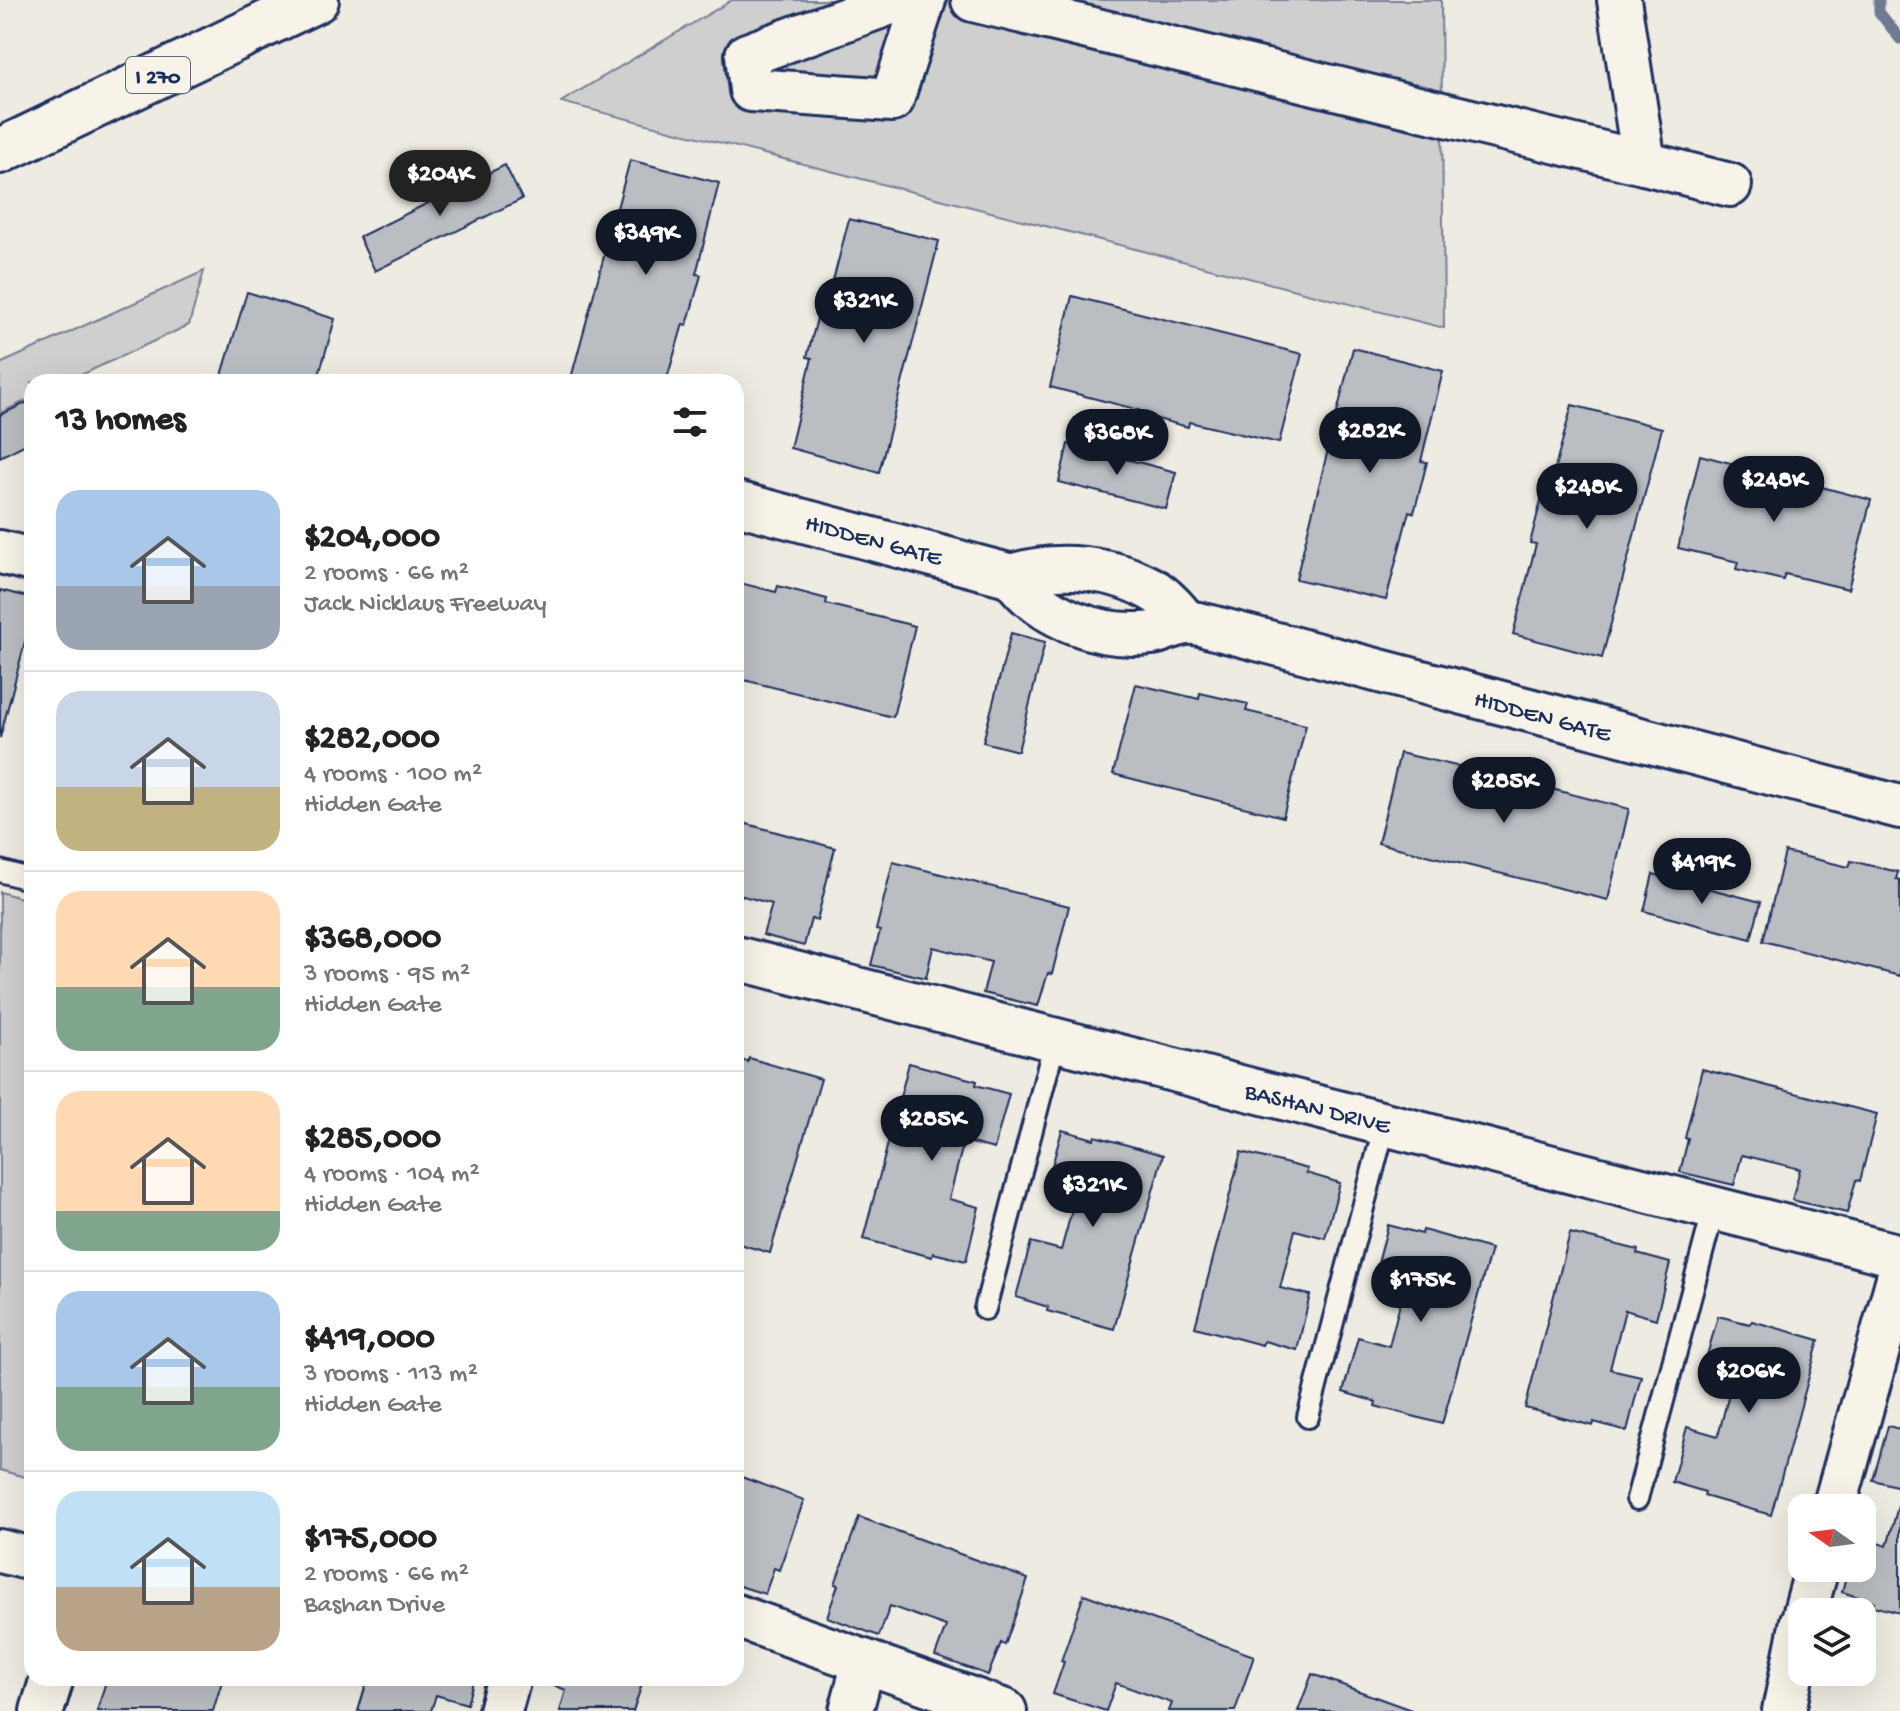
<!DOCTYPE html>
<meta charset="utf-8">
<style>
:root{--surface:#fff;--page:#f6f6f6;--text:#222;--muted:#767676;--line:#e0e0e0;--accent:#111827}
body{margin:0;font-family:"Gochi Hand",sans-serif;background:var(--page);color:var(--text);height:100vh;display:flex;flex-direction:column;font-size:30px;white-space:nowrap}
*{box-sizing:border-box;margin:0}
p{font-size:26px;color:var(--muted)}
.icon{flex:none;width:44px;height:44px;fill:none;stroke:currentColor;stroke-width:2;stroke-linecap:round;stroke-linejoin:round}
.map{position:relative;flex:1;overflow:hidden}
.drawer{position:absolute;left:24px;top:374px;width:720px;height:1312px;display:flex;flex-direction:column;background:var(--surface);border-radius:24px;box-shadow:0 8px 32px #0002}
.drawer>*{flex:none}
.needle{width:52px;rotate:284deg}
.fabs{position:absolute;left:1788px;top:1494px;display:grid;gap:16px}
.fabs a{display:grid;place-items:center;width:88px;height:88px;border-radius:16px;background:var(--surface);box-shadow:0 8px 32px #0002;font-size:40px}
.price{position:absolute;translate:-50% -68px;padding:0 18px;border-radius:28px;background:var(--accent);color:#fff;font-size:26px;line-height:52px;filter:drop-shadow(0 2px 4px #0008)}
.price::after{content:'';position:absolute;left:50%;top:48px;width:24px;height:18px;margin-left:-12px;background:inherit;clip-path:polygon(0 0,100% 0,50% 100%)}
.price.active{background:#222;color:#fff}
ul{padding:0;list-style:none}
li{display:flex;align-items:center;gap:24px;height:200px;padding:0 32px}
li+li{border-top:2px solid var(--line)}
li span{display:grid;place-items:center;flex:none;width:224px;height:160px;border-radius:24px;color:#555}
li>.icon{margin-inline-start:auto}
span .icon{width:96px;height:96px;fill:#fffc;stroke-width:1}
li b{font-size:34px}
h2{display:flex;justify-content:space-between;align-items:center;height:96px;padding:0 32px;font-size:34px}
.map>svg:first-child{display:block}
</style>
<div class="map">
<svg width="1900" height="1711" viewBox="0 0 1900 1711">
<rect width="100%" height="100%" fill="#eeebe2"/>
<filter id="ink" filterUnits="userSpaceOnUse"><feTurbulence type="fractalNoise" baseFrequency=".0125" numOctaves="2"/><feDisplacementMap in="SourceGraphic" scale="16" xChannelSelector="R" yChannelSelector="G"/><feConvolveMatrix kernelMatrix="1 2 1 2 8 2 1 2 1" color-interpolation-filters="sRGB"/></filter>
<g filter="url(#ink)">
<!-- green -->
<g fill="#cfcfcf" stroke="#757f96" stroke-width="2">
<polygon points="732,0 1441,0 1444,328 561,102"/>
<polygon points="204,271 189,325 66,382 32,382 32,398 0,413 0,364"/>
<polygon points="0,892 32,901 32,1479 0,1470"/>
</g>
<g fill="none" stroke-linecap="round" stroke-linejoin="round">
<!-- stream -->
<polyline stroke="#6e7992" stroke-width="11" points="1879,0 1879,12 1900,39"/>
</g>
<!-- building -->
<g fill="#babdc2" stroke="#1b2f5e" stroke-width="2">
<polygon points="630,160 719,183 696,274 701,275 687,325 683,324 666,382 570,382"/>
<polygon points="505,165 522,199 375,271 359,237"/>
<polygon points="849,219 939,241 879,472 790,448 812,358 807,357 820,307 826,308"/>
<polygon points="247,292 335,319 317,382 220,382"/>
<polygon points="1072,296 1302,354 1279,443 1189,422 1188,427 1138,414 1139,410 1050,387"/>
<polygon points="1353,348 1443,371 1421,461 1427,462 1414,513 1409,511 1386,600 1296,579"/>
<polygon points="32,400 32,441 0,457 0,415"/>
<polygon points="1572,405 1662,428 1602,658 1513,634 1536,544 1530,543 1543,493 1548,494"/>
<polygon points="1068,444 1176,472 1166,509 1059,482"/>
<polygon points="1700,455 1871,500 1848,589 1785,574 1783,580 1736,569 1738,562 1678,548"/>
<polygon points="736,582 776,592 778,586 827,599 826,604 915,626 893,717 736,678"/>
<polygon points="0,590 32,598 32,615 0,738"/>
<polygon points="1011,633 1045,642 1018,751 983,742"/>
<polygon points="1136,684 1199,699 1200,693 1248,704 1246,711 1306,725 1283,817 1113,774"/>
<polygon points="1400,753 1491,774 1492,769 1541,781 1540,786 1629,809 1608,900 1378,843"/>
<polygon points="736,821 835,848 817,920 811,919 804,946 763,935 772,904 736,894"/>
<polygon points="1785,852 1849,867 1851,861 1898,872 1896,879 1900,880 1900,976 1763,941"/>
<polygon points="893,862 1069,906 1052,974 1048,973 1038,1006 983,993 991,962 933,947 926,978 871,965 880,931 876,930"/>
<polygon points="1653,874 1761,902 1751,939 1644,911"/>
<polygon points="749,1058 821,1079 770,1253 736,1243 736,1119 741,1103 736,1102 736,1059 748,1062"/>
<polygon points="909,1063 977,1081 976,1085 1009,1094 994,1149 964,1141 949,1199 979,1207 966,1261 933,1253 932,1257 863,1239"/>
<polygon points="1702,1069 1877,1114 1860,1181 1856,1180 1847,1213 1792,1200 1800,1169 1742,1155 1734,1185 1680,1172 1688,1139 1685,1138"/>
<polygon points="1062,1130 1094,1139 1095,1136 1163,1155 1114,1329 1047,1311 1048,1307 1016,1297 1031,1242 1061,1250 1077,1192 1047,1184"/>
<polygon points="1241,1152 1308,1169 1306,1173 1340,1183 1325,1238 1295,1230 1280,1288 1310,1295 1297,1350 1264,1341 1262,1345 1195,1327"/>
<polygon points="1388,1225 1422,1234 1423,1230 1491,1249 1442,1424 1375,1406 1376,1402 1343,1392 1358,1337 1389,1346 1404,1288 1374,1279"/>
<polygon points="1570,1233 1638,1250 1637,1254 1670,1263 1656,1319 1625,1310 1610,1369 1641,1376 1627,1431 1594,1422 1593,1426 1525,1408"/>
<polygon points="1718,1316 1750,1324 1752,1321 1819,1340 1771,1515 1704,1496 1705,1492 1672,1482 1687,1427 1718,1436 1733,1378 1703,1370"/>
<polygon points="1888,1426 1900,1429 1900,1487 1873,1480"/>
<polygon points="736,1475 804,1500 779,1570 774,1568 765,1594 736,1585"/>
<polygon points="1900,1499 1900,1613 1873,1606 1874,1602 1842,1592 1848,1568 1862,1568 1862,1538 1887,1546"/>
<polygon points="859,1517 1028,1579 1005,1645 1001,1643 988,1675 935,1656 946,1626 890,1606 879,1636 827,1617 838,1585 835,1584"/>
<polygon points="1084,1594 1254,1656 1235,1711 1169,1711 1172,1703 1116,1683 1106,1711 1053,1694 1064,1662 1061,1661"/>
<polygon points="1312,1674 1414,1711 1298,1711"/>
<polygon points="107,1678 223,1678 213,1711 97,1711"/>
<polygon points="368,1678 474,1678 467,1704 436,1695 431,1711 358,1711"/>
<polygon points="535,1678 644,1678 633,1711 560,1711 566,1690"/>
</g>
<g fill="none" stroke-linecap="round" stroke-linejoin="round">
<!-- lane casing -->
<g stroke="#1b2f5e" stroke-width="26">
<g id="lane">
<polyline points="0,871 32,880"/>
<polyline points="985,1309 1055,1041"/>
<polyline points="1308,1417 1385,1124"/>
<polyline points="1637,1499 1714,1208"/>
</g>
</g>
<!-- street casing -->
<g stroke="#1b2f5e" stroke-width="48">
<g id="street">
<polyline points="899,0 747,55 751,90 892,100 924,0"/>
<polyline points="973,0 1644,163 1619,0"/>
<polyline points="1644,163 1730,185"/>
<path d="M736,503l276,73c45,-15 103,-9 144,16 12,8 21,19 30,30"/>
<polyline points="0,552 32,560"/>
<path d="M1012,576c30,42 88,63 140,57 12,-2 24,-10 36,-10 9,-1 21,4 31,6l681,178"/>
<polyline points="736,958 1900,1256"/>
<polyline points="1834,1508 1900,1271"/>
<polyline points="0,1551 32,1559"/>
<polyline points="1805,1612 1817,1568"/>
<polyline points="736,1616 1005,1711"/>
<polyline points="42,1711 52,1678"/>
<polyline points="500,1711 509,1678"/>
<polyline points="851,1711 864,1661"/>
<polyline points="1784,1711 1802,1621"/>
</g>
</g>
<!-- highway casing -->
<g stroke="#1b2f5e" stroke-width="50">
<polyline id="highway" points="0,151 316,0"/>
</g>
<!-- lane -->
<use href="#lane" stroke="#f7f3e8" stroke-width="20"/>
<!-- street -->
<use href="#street" stroke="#f7f3e8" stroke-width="42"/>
<!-- highway -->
<use href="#highway" stroke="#f7f3e8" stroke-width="44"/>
</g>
</g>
<g text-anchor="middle" stroke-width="6" stroke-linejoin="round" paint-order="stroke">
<!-- shield labels -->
<rect fill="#f7f3e8" stroke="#5d6a87" stroke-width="2" x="126" y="57" width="64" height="36" rx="6"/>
<g font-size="22" font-weight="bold" fill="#1b2f5e">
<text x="158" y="83">I 270</text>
</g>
<!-- street labels -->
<g font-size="24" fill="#1b2f5e" stroke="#f7f3e8">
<text transform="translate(874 539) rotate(15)" y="8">HIDDEN GATE</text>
<text transform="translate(1543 715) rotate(15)" y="8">HIDDEN GATE</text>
<text transform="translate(1318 1107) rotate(14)" y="8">BASHAN DRIVE</text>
</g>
</g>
</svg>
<div class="fabs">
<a><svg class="needle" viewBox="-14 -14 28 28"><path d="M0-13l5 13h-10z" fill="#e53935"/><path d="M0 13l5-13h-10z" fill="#767676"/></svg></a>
<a><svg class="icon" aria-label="layers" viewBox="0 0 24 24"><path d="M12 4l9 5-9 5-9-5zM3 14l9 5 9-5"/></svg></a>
</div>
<b class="price active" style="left:440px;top:218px">$204K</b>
<b class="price" style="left:646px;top:277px">$349K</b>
<b class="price" style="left:864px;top:345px">$321K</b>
<b class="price" style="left:1370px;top:475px">$282K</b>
<b class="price" style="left:1117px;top:477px">$368K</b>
<b class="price" style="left:1774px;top:524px">$248K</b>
<b class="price" style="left:1587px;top:531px">$248K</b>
<b class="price" style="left:1504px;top:825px">$285K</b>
<b class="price" style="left:1702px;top:906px">$419K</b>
<b class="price" style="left:932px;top:1163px">$285K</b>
<b class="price" style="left:1093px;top:1229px">$321K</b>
<b class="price" style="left:1421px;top:1324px">$175K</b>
<b class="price" style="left:1749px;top:1415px">$206K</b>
<section class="drawer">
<h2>13 homes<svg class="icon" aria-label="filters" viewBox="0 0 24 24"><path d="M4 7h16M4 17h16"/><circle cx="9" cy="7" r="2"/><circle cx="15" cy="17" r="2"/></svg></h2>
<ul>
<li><span style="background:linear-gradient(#a9c7e8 60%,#9aa5b1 0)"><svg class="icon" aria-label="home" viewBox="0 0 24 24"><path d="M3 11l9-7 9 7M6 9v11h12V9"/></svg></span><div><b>$204,000</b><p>2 rooms · 66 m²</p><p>Jack Nicklaus Freeway</p></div></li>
<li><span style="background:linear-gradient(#c9d6e8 60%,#c2b280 0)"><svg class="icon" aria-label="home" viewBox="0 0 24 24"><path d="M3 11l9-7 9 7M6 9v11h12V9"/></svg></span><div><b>$282,000</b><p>4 rooms · 100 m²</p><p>Hidden Gate</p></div></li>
<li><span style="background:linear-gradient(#ffd9b3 60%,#7fa58c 0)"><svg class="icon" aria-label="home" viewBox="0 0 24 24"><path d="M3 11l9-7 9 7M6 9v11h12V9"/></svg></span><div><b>$368,000</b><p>3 rooms · 95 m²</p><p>Hidden Gate</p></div></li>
<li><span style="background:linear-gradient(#ffd9b3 75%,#7fa58c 0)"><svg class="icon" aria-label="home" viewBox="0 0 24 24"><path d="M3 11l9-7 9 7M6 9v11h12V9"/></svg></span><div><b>$285,000</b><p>4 rooms · 104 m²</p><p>Hidden Gate</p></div></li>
<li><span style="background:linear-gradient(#a9c7e8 60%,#7fa58c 0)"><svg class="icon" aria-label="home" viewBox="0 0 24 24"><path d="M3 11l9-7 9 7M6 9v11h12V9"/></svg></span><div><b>$419,000</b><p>3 rooms · 113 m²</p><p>Hidden Gate</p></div></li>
<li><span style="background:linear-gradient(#bfe0f5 60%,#b9a48a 0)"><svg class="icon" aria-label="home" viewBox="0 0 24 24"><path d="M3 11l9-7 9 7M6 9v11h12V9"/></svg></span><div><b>$175,000</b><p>2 rooms · 66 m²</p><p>Bashan Drive</p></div></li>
</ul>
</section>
</div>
